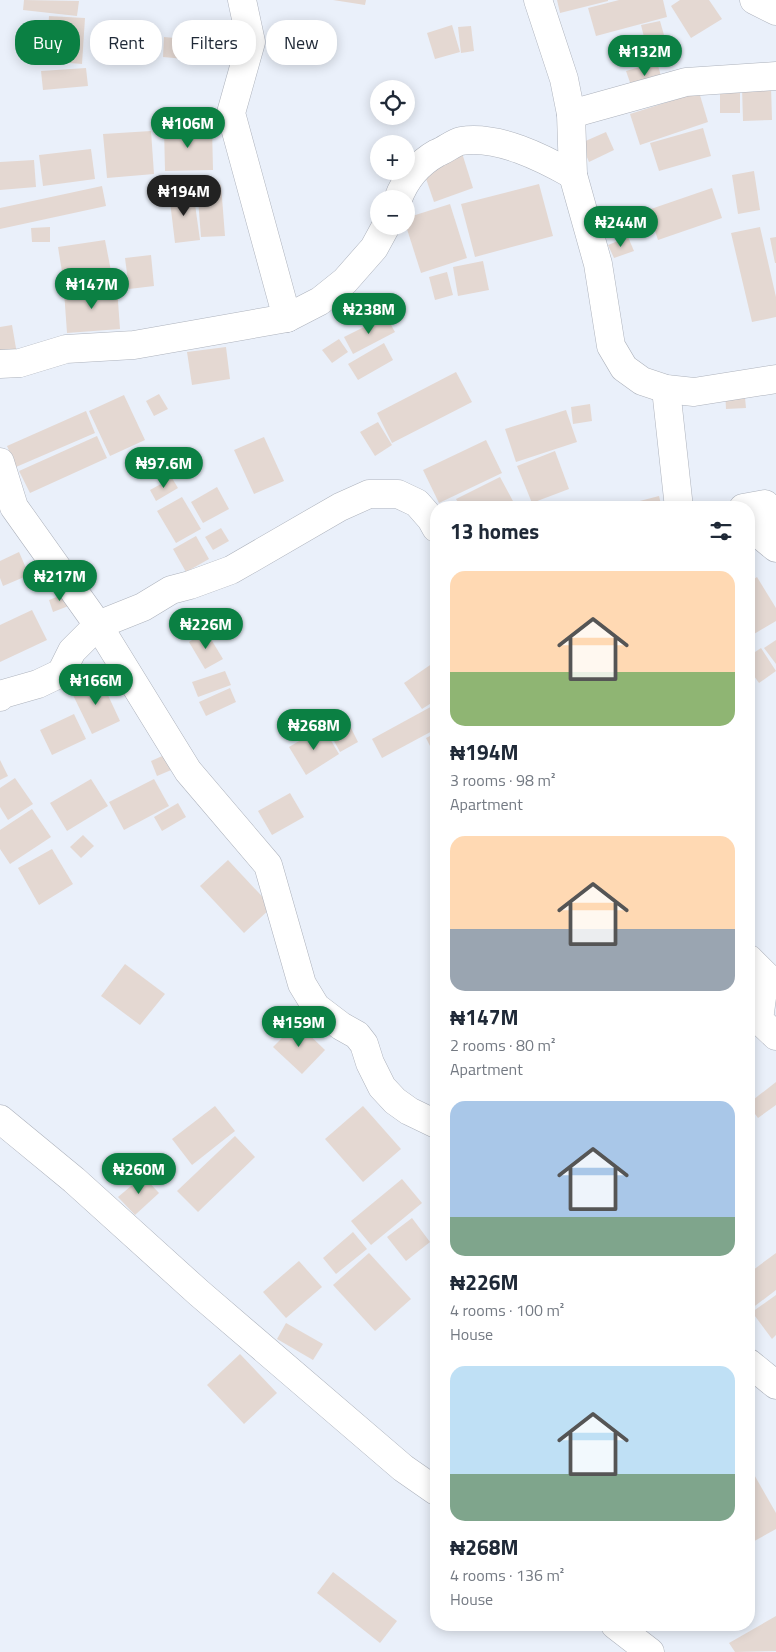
<!DOCTYPE html>
<meta charset="utf-8">
<style>
:root{--surface:#fff;--page:#f2f2f3;--text:#1f2937;--muted:#747a83;--accent:#0b8043}
body{margin:0;font-family:"Titillium Web",sans-serif;background:var(--page);color:var(--text);height:100vh;display:flex;flex-direction:column;font-size:19px;white-space:nowrap}
*{box-sizing:border-box;margin:0}
p{font-size:16px;color:var(--muted)}
.icon{flex:none;width:28px;height:28px;fill:none;stroke:currentColor;stroke-width:2;stroke-linecap:round;stroke-linejoin:round}
.map{position:relative;flex:1;overflow:hidden}
.details{position:absolute;left:430px;top:501px;width:325px;height:1130px;display:flex;flex-direction:column;background:var(--surface);border-radius:20px;box-shadow:0 2px 12px #0003}
.details>*{flex:none}
.guide{position:absolute;left:15px;top:20px;width:340px;height:45px;display:flex;gap:10px}
.controls{position:absolute;left:370px;top:80px;display:grid;gap:10px}
.controls a{display:grid;place-items:center;width:45px;height:45px;border-radius:50%;background:var(--surface);box-shadow:0 2px 12px #0003;font-size:25px}
.price{position:absolute;translate:-50% -42px;padding:0 11px;border-radius:18px;background:var(--accent);color:#fff;font-size:16px;line-height:32px;filter:drop-shadow(0 1px 2px #0008)}
.price::after{content:'';position:absolute;left:50%;top:30px;width:15px;height:11px;margin-left:-8px;background:inherit;clip-path:polygon(0 0,100% 0,50% 100%)}
.price.on{background:#222;color:#fff}
ul{padding:0;list-style:none}
li{display:grid;align-content:center;gap:10px;height:265px;padding:0 20px}
li span{display:grid;place-items:center;height:155px;border-radius:15px;color:#555}
li>.icon{margin-inline-start:auto}
span .icon{width:90px;height:90px;fill:#fffc;stroke-width:1}
li b{font-size:21px}
h2{display:flex;justify-content:space-between;align-items:center;height:60px;padding:0 20px;font-size:21px}
.chip{padding:0 18px;border-radius:20px;background:var(--surface);box-shadow:0 2px 12px #0003;font-size:18px;line-height:45px}
.chip.on{background:var(--accent);color:#fff}
.map>svg:first-child{display:block}
</style>
<div class="map">
<svg width="776" height="1652" viewBox="0 0 776 1652">
<rect width="100%" height="100%" fill="#eaf0fa"/>
<!-- building -->
<g fill="#e4d8d2">
<polygon points="24,0 79,1 77,16 23,10"/>
<polygon points="333,0 366,0 365,5"/>
<polygon points="557,0 608,0 608,1 560,13"/>
<polygon points="619,0 663,0 667,17 596,36 588,8"/>
<polygon points="680,0 709,0 722,19 691,38 671,6"/>
<polygon points="49,16 85,18 82,64 46,61"/>
<polygon points="660,21 670,56 650,61 641,25"/>
<polygon points="452,25 460,52 435,59 427,33"/>
<polygon points="471,26 474,51 461,53 458,27"/>
<polygon points="164,37 197,40 195,60 163,57"/>
<polygon points="657,62 663,83 633,91 626,71"/>
<polygon points="86,68 88,86 43,90 41,71"/>
<polygon points="771,86 772,120 743,121 742,87"/>
<rect x="720" y="89" width="20" height="24"/>
<polygon points="699,92 708,122 640,145 630,114"/>
<polygon points="212,127 213,170 165,171 164,128"/>
<polygon points="703,128 711,156 659,171 650,143"/>
<polygon points="151,131 154,174 107,178 103,134"/>
<polygon points="606,132 614,150 589,162 581,143"/>
<polygon points="91,149 95,179 43,186 39,155"/>
<polygon points="462,153 473,188 434,202 422,167"/>
<polygon points="34,160 36,187 0,190 0,162"/>
<polygon points="754,171 760,210 738,214 732,175"/>
<polygon points="539,184 553,236 475,257 461,204"/>
<polygon points="221,185 225,236 201,237 197,187"/>
<polygon points="102,186 106,206 0,229 0,208"/>
<polygon points="712,188 722,218 658,240 648,210"/>
<polygon points="193,190 200,240 175,243 169,193"/>
<polygon points="450,204 467,258 421,273 406,226 406,218"/>
<polygon points="50,227 50,242 32,242 31,228"/>
<polygon points="760,227 776,297 776,317 752,322 731,233"/>
<polygon points="628,237 634,251 614,258 608,245"/>
<polygon points="776,237 776,263 775,263 770,238"/>
<polygon points="105,240 111,271 63,278 58,247"/>
<polygon points="151,255 154,286 129,289 125,258"/>
<polygon points="483,261 489,290 458,296 453,267"/>
<polygon points="447,272 453,295 435,300 429,277"/>
<polygon points="117,287 120,329 67,333 64,291"/>
<polygon points="386,316 395,332 353,354 344,337"/>
<polygon points="12,325 17,354 0,357 0,327"/>
<polygon points="339,339 348,352 332,363 322,350"/>
<polygon points="384,343 393,360 358,380 348,364"/>
<polygon points="226,347 230,379 192,385 187,352"/>
<polygon points="456,372 472,402 392,443 377,413"/>
<polygon points="744,387 746,408 726,409 725,388"/>
<polygon points="159,394 168,409 154,416 146,401"/>
<polygon points="124,395 145,440 110,456 89,411"/>
<polygon points="590,404 592,421 573,424 571,407"/>
<polygon points="566,410 577,442 516,462 505,429"/>
<polygon points="86,411 95,433 16,467 7,446"/>
<polygon points="378,422 392,445 375,456 360,432"/>
<polygon points="97,436 107,458 30,493 19,471"/>
<polygon points="264,437 284,481 254,494 234,450"/>
<polygon points="486,440 502,473 439,503 423,470"/>
<polygon points="555,451 569,489 532,503 517,466"/>
<polygon points="500,477 514,503 505,508 461,508 456,499"/>
<polygon points="172,478 178,488 156,501 150,490"/>
<polygon points="217,487 229,509 203,523 191,502"/>
<polygon points="659,496 662,508 633,508 632,503"/>
<polygon points="182,497 201,529 176,543 157,511"/>
<polygon points="221,528 229,541 213,550 205,537"/>
<polygon points="196,536 209,559 186,572 173,549"/>
<polygon points="19,552 29,575 3,586 0,578 0,561"/>
<polygon points="757,577 776,608 776,621 749,637 749,582"/>
<polygon points="67,593 71,605 53,612 49,600"/>
<polygon points="32,610 47,640 0,662 0,625"/>
<polygon points="206,631 223,659 205,669 189,642"/>
<polygon points="776,640 776,664 764,648"/>
<polygon points="761,648 776,671 759,683 749,669 749,656"/>
<polygon points="436,661 436,700 422,709 404,683"/>
<polygon points="225,671 231,685 198,697 192,682"/>
<polygon points="100,678 120,721 92,734 71,691"/>
<polygon points="230,688 236,702 206,716 199,702"/>
<polygon points="436,704 436,729 382,758 372,739"/>
<polygon points="74,714 86,739 52,755 40,730"/>
<polygon points="346,718 358,742 340,752 327,728"/>
<polygon points="323,727 339,754 306,775 289,747"/>
<polygon points="436,733 436,758 426,738"/>
<polygon points="169,753 176,768 157,776 151,761"/>
<polygon points="0,760 8,776 0,780"/>
<polygon points="15,778 33,804 8,820 0,807 0,788"/>
<polygon points="91,779 108,806 67,831 50,803"/>
<polygon points="154,779 169,806 124,830 109,802"/>
<polygon points="290,793 304,817 272,835 258,811"/>
<polygon points="178,803 186,817 162,831 154,817"/>
<polygon points="32,809 51,837 10,864 0,849 0,830"/>
<polygon points="83,835 94,846 81,858 70,847"/>
<polygon points="52,849 73,884 39,905 18,868"/>
<polygon points="228,860 272,907 244,933 200,886"/>
<polygon points="125,964 165,994 140,1025 101,996"/>
<polygon points="297,1023 325,1050 302,1074 273,1047"/>
<polygon points="776,1082 776,1105 758,1118 749,1106 749,1103"/>
<polygon points="215,1106 235,1131 192,1165 172,1139"/>
<polygon points="363,1106 401,1149 363,1182 325,1139"/>
<polygon points="235,1136 255,1157 198,1212 177,1191"/>
<polygon points="143,1176 159,1193 135,1215 118,1197"/>
<polygon points="402,1179 422,1203 371,1245 351,1221"/>
<polygon points="412,1218 430,1242 406,1261 387,1237"/>
<polygon points="353,1232 367,1249 336,1274 323,1258"/>
<polygon points="369,1253 411,1299 375,1331 333,1285"/>
<polygon points="776,1253 776,1290 751,1309 749,1305 749,1273"/>
<polygon points="299,1261 322,1287 286,1318 263,1292"/>
<polygon points="776,1295 776,1335 772,1339 752,1312"/>
<polygon points="286,1323 323,1344 313,1360 277,1339"/>
<polygon points="240,1354 277,1393 244,1424 207,1385"/>
<polygon points="752,1471 776,1513 776,1529 749,1544 749,1473"/>
<polygon points="333,1572 397,1621 380,1643 317,1593"/>
<polygon points="776,1616 776,1651 735,1652 729,1643"/>
</g>
<g fill="none" stroke-linecap="round" stroke-linejoin="round">
<!-- minor casing -->
<g stroke="#adb2bc" stroke-width="29">
<g id="minor">
<polyline points="242,0 251,42 231,113 287,318"/>
<polyline points="538,0 564,79 571,114 573,175 598,264 611,346 624,368 642,381 666,389 694,392 776,379"/>
<polyline points="754,0 776,11"/>
<polyline points="571,114 686,82 776,76"/>
<path d="M398,199c7,-19 21,-36 39,-46 8,-3 16,-10 24,-12 37,-6 82,17 112,34"/>
<polyline points="0,364 20,363 66,349 134,345 287,318 320,301 345,281 374,248 386,226"/>
<polyline points="666,389 679,508"/>
<polyline points="0,462 14,507 98,625 188,771 268,865 302,984 316,1007 341,1026 357,1035 364,1044 370,1063 382,1087 395,1101 409,1111 436,1124"/>
<polyline points="743,508 765,504 765,539 776,548"/>
<polyline points="0,697 3,694 38,684 61,673 72,651 98,625 143,607 171,590 190,585 231,570 340,507 369,494 398,494 417,503 431,519 436,528"/>
<polyline points="749,959 765,975 759,1020 776,1036"/>
<polyline points="0,1119 74,1180 199,1293 403,1468 436,1491"/>
<polyline points="749,1363 776,1385"/>
<polyline points="615,1625 650,1652"/>
</g>
</g>
<!-- minor -->
<use href="#minor" stroke="#fff" stroke-width="28"/>
</g>
</svg>
<div class="controls">
<a><svg class="icon" aria-label="locate" viewBox="0 0 24 24"><circle cx="12" cy="12" r="6"/><path d="M12 2v4M12 18v4M2 12h4M18 12h4"/></svg></a>
<a>+</a>
<a>−</a>
</div>
<b class="price" style="left:645px;top:77px">₦132M</b>
<b class="price" style="left:188px;top:149px">₦106M</b>
<b class="price on" style="left:184px;top:217px">₦194M</b>
<b class="price" style="left:621px;top:248px">₦244M</b>
<b class="price" style="left:92px;top:310px">₦147M</b>
<b class="price" style="left:369px;top:335px">₦238M</b>
<b class="price" style="left:164px;top:489px">₦97.6M</b>
<b class="price" style="left:60px;top:602px">₦217M</b>
<b class="price" style="left:206px;top:650px">₦226M</b>
<b class="price" style="left:96px;top:706px">₦166M</b>
<b class="price" style="left:314px;top:751px">₦268M</b>
<b class="price" style="left:299px;top:1048px">₦159M</b>
<b class="price" style="left:139px;top:1195px">₦260M</b>
<div class="guide">
<a class="chip on">Buy</a>
<a class="chip">Rent</a>
<a class="chip">Filters</a>
<a class="chip">New</a>
</div>
<section class="details">
<h2>13 homes<svg class="icon" aria-label="filters" viewBox="0 0 24 24"><path d="M4 7h16M4 17h16"/><circle cx="9" cy="7" r="2"/><circle cx="15" cy="17" r="2"/></svg></h2>
<ul>
<li><span style="background:linear-gradient(#ffd9b3 65%,#8fb573 0)"><svg class="icon" aria-label="home" viewBox="0 0 24 24"><path d="M3 11l9-7 9 7M6 9v11h12V9"/></svg></span><div><b>₦194M</b><p>3 rooms · 98 m²</p><p>Apartment</p></div></li>
<li><span style="background:linear-gradient(#ffd9b3 60%,#9aa5b1 0)"><svg class="icon" aria-label="home" viewBox="0 0 24 24"><path d="M3 11l9-7 9 7M6 9v11h12V9"/></svg></span><div><b>₦147M</b><p>2 rooms · 80 m²</p><p>Apartment</p></div></li>
<li><span style="background:linear-gradient(#a9c7e8 75%,#7fa58c 0)"><svg class="icon" aria-label="home" viewBox="0 0 24 24"><path d="M3 11l9-7 9 7M6 9v11h12V9"/></svg></span><div><b>₦226M</b><p>4 rooms · 100 m²</p><p>House</p></div></li>
<li><span style="background:linear-gradient(#bfe0f5 70%,#7fa58c 0)"><svg class="icon" aria-label="home" viewBox="0 0 24 24"><path d="M3 11l9-7 9 7M6 9v11h12V9"/></svg></span><div><b>₦268M</b><p>4 rooms · 136 m²</p><p>House</p></div></li>
</ul>
</section>
</div>
